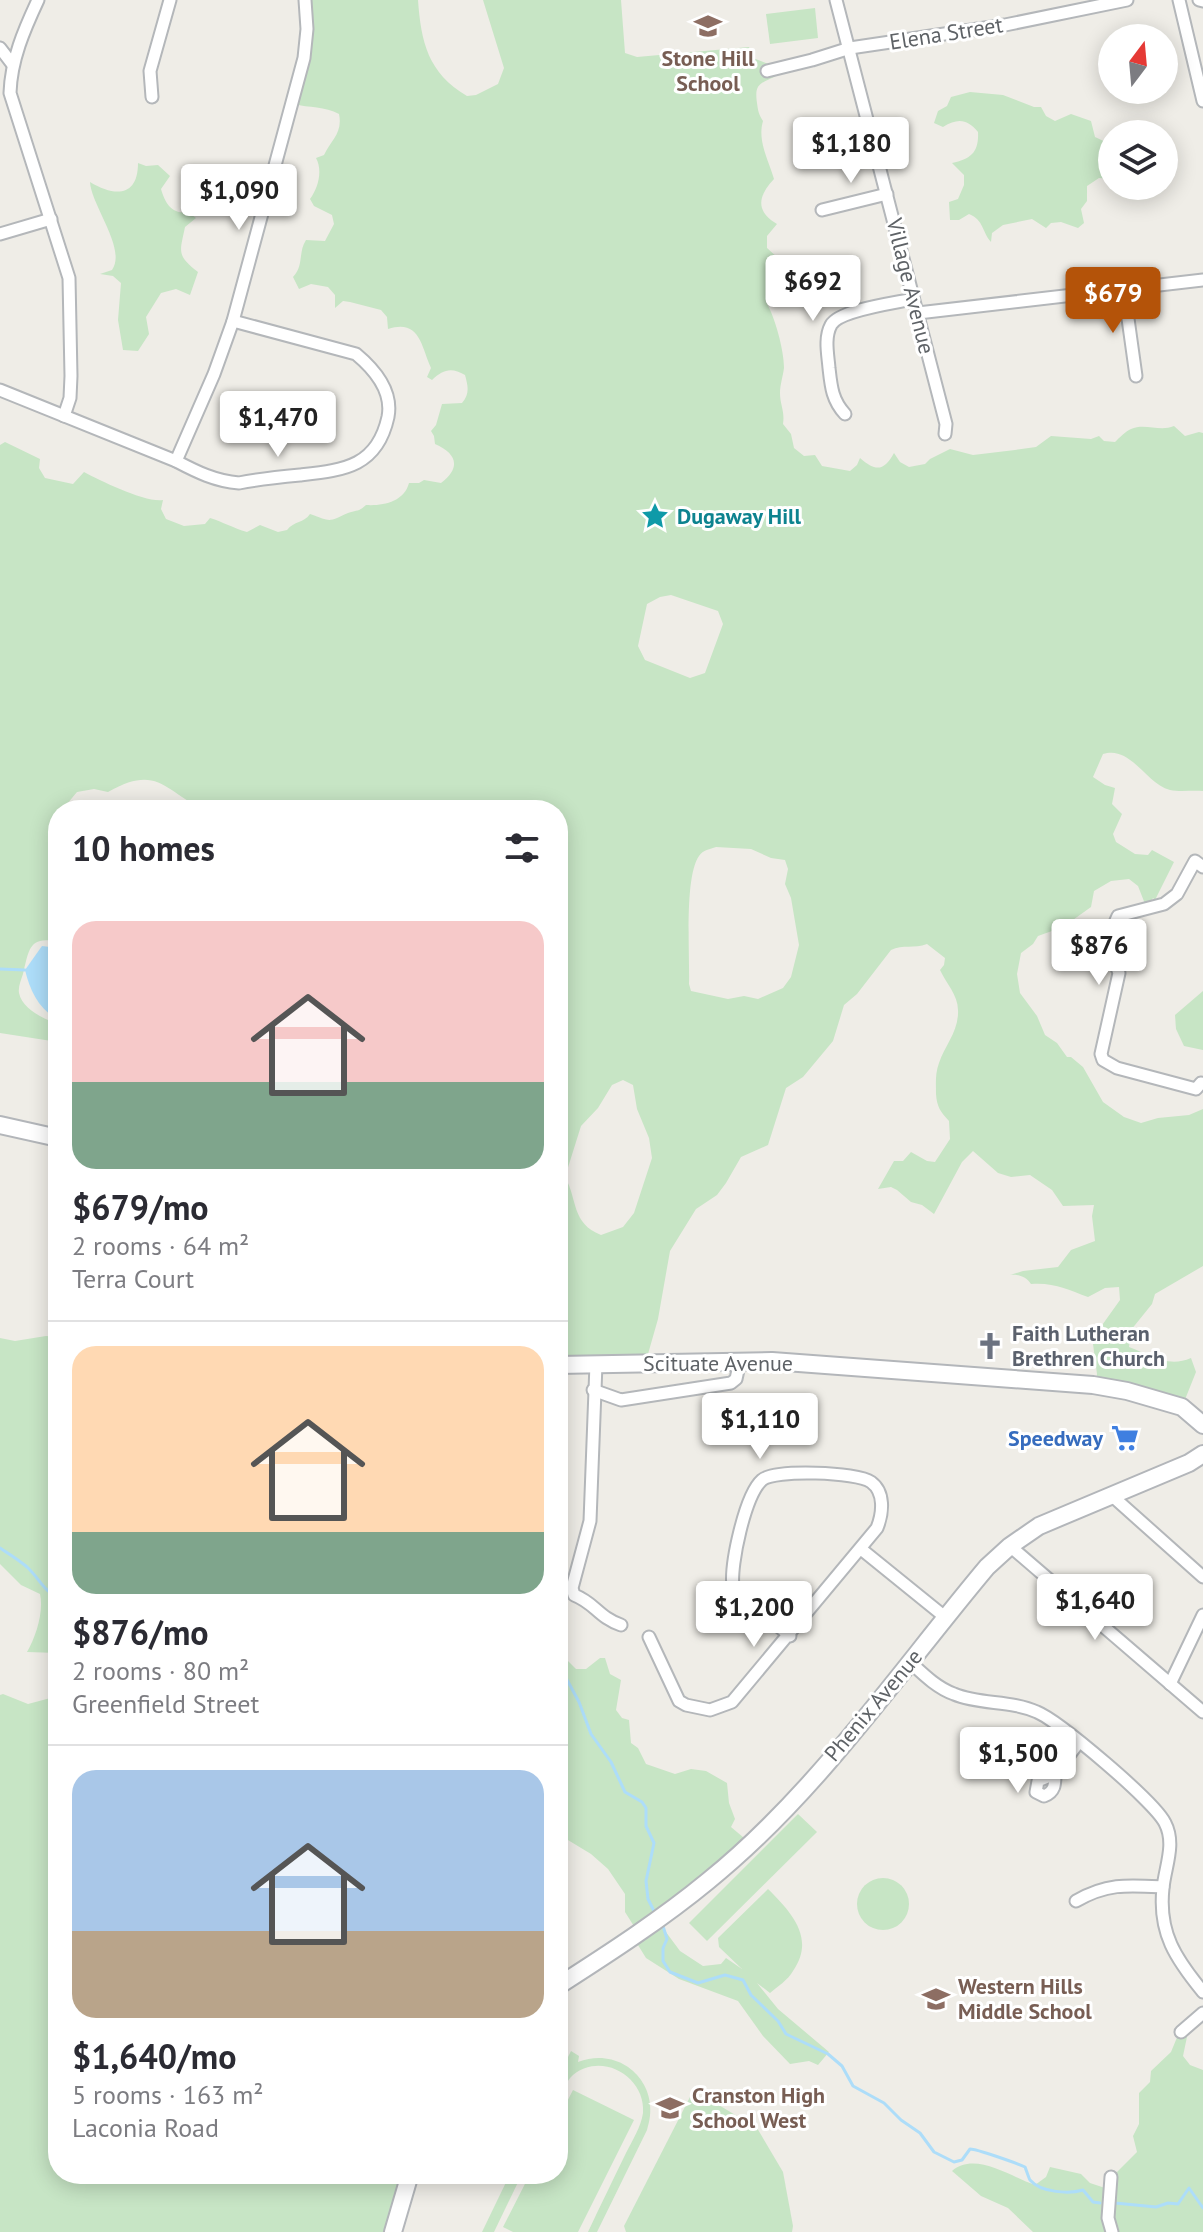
<!DOCTYPE html>
<meta charset="utf-8">
<style>
:root{--surface:#fff;--page:#f2f2f3;--text:#2b2b33;--muted:#7c7c81;--line:#e1e1e2;--accent:#b45309}
body{margin:0;font-family:"PT Sans",sans-serif;background:var(--page);color:var(--text);height:100vh;display:flex;flex-direction:column;font-size:30px;white-space:nowrap}
*{box-sizing:border-box;margin:0}
p{font-size:26px;color:var(--muted)}
.icon{flex:none;width:44px;height:44px;fill:none;stroke:currentColor;stroke-width:2;stroke-linecap:round;stroke-linejoin:round}
.map{position:relative;flex:1;overflow:hidden}
.sheet{position:absolute;left:48px;top:800px;width:520px;height:1384px;display:flex;flex-direction:column;background:var(--surface);border-radius:32px;box-shadow:0 4px 20px #0003}
.sheet>*{flex:none}
.needle{width:52px;rotate:16deg}
.controls{position:absolute;left:1098px;top:24px;display:grid;gap:16px}
.controls a{display:grid;place-items:center;width:80px;height:80px;border-radius:50%;background:var(--surface);box-shadow:0 4px 20px #0003;font-size:40px}
.price{position:absolute;translate:-50% -68px;padding:0 18px;border-radius:8px;background:#fff;color:#222;font-size:26px;line-height:52px;filter:drop-shadow(0 2px 4px #0008)}
.price::after{content:'';position:absolute;left:50%;top:48px;width:24px;height:18px;margin-left:-12px;background:inherit;clip-path:polygon(0 0,100% 0,50% 100%)}
.price.current{background:var(--accent);color:#fff}
ul{padding:0;list-style:none}
li{display:grid;align-content:center;gap:16px;height:424px;padding:0 24px}
li+li{border-top:2px solid var(--line)}
li span{display:grid;place-items:center;height:248px;border-radius:24px;color:#555}
li>.icon{margin-inline-start:auto}
span .icon{width:144px;height:144px;fill:#fffc;stroke-width:1}
li b{font-size:34px}
h2{display:flex;justify-content:space-between;align-items:center;height:96px;padding:0 24px;font-size:34px}
.map>svg:first-child{display:block}
</style>
<div class="map">
<svg width="1203" height="2232" viewBox="0 0 1203 2232">
<rect width="100%" height="100%" fill="#efede7"/>
<!-- green -->
<g fill="#c7e5c5" fill-rule="evenodd">
<path d="M306,0h112c3,42 10,73 49,96l9,-1 22,-11 6,-16 -21,-68h138l4,53 12,4 112,-10 4,11 18,7 7,10c-17,9 -24,7 -21,28 1,8 2,12 6,18 -6,20 6,40 11,58 -16,17 -19,32 3,45l-10,12v12l21,19 1,7 -10,1 -9,7 -4,20c9,15 18,48 18,66 -1,8 -4,17 -4,25 0,12 5,18 3,31l8,10 3,14 10,8 11,-1 7,11 28,5 7,-6 3,-7c16,14 24,13 34,-5l6,9 9,5 16,-3 5,-5 20,-10 23,6 42,-5 21,-3 15,-11 40,3 8,-3 5,5 11,1c4,-4 11,-11 16,-13 14,-6 29,3 43,-3l11,10 14,-4 4,1v358c-10,-1 -23,1 -33,-1 -24,-6 -39,-45 -67,-36l-10,23 12,8 10,3 -3,16 10,10 -9,20 3,8 19,12 13,1 4,-5 22,12 -19,38 -2,-2 -6,11 -9,-23 -9,-7 -18,2 -17,10 -3,16 -28,20 -25,9 -5,8 -12,9 -4,21 3,19 17,23 8,19 12,8 10,14h4l12,10 20,35 21,15 17,6 17,-5 31,-3 14,-6v157l-48,28 -3,10 -21,26 -2,17c21,8 39,21 62,11l5,14 -14,35 -87,-20 2,-13 -4,-30 -5,-4 7,-5 25,-35 -1,-13 -14,1 -17,9c-19,-7 -35,-15 -57,-13 -4,-7 -12,-10 -21,-9l13,-4 35,-4 13,-17 24,-9 -3,-25 2,-11 -31,1 -11,-16 -22,-15 -19,2 -13,-4 -25,-22 -11,11 -28,52 -12,-9 -11,-3 -14,-12 -6,-3 -13,2 16,-28h9l8,-9 16,9 8,1 15,-23 -1,-18c-9,-10 -12,-14 -13,-27 0,-11 -1,-20 3,-31 6,-18 20,-32 19,-53 0,-15 -12,-27 -18,-40l4,-5 1,-7 -18,-14c-13,5 -24,0 -36,6l-34,44 -13,11 -11,36 -30,36 -17,11 -18,57 -27,12 -15,26 -9,12 -21,14 -26,42 -12,68 -12,42 -88,4v-555h-354c-40,-20 -47,-46 -96,-18l-14,-3 -17,3 -15,18h-4c0,18 -21,32 0,49v83c-29,-7 -29,8 -35,32 -2,6 -5,13 -4,19 3,16 25,26 39,31v18l-58,-9v-588l5,-3 35,17 -1,9 6,10 28,6 11,-12c17,9 62,31 79,28l-2,9 5,10 18,7 21,-2 5,-6c13,4 23,10 37,14l13,-7 18,7 9,-2c7,-9 17,-7 23,-16 22,8 18,8 38,-1 8,-3 11,-1 18,-8 17,1 38,-3 43,-22h10l5,-3 17,3c21,-16 15,-30 -6,-39l-1,-8 -3,-5 5,-6 6,-21 20,-1c8,-9 6,-17 3,-28 -13,-8 -22,-6 -33,5l-5,-3 4,-9c-10,-22 -11,-49 -43,-39l-1,-12 -6,-7 -31,-8 -7,-1 -8,7v-13l-7,-8 -17,-3 -12,5 -6,-12c11,-11 5,-25 13,-37l19,1 9,-17 -2,-9 -18,-9 -4,-7c8,-11 13,-28 6,-41l8,-3c7,-15 19,-22 15,-41 -14,-8 -30,-6 -45,-10zM671,595l47,16 5,13 -18,49 -15,5 -45,-18 -7,-14 9,-42 13,-7zM716,847l35,2 20,9 14,2 3,9 -3,15 6,14 8,47 -8,32 -8,11 -25,11 -14,-3 -16,3 -37,-8 -2,-7c1,-27 -5,-107 10,-128 4,-6 11,-7 17,-9zM623,1080l10,5 4,24 12,29 3,20 -18,55 -11,14 -22,8c-30,-12 -23,-35 -36,-58l16,-51 17,-18 14,-23z"/>
<polygon points="815,8 818,38 770,44 766,14"/>
<path d="M970,92l33,3 31,12h7l5,9 9,5 16,-7 20,7 4,16 17,8v34l-13,-1 -12,8v15l-6,8 3,14 -6,5 -17,-6 -10,1 -5,5 -14,-9 -29,6 -11,8 -1,9c-9,-10 -7,-22 -22,-28l-10,6h-9l-1,-18 9,-3 6,-14v-10l-12,-12c19,-4 27,-11 26,-31 -11,-13 -20,-14 -35,-5l-9,-4 4,-12 9,-5 4,-9z"/>
<path d="M138,163l8,3 12,-1 12,11 -9,13c4,14 11,26 27,23l8,6 -11,9c-5,25 -9,28 13,45l-8,23 -14,-6 -15,4 -15,24 3,17 -11,17 -15,-1 -5,-30 3,-37 -8,-7 -13,-2 12,-4c15,-21 -21,-65 -22,-88 25,15 48,15 48,-19z"/>
<polygon points="1203,991 1203,1050 1184,1046 1176,1029 1175,1015"/>
<path d="M46,1336l12,1v316l-31,-1c9,-15 17,-41 13,-58l-19,-9 -21,-21v-226l15,3z"/>
<path d="M558,1651l18,18h10l14,-11h5l5,16 11,6 -5,30 6,8 7,2 2,23 7,5 8,16 29,10 16,-5 15,2 21,12 2,20 6,16 -4,8 19,16 -93,77 23,31 23,15 18,-2 5,-6 16,11 -23,-22 -1,-9 50,-49c23,23 48,49 25,82 -5,9 -16,16 -23,22l-13,-10 21,26 51,43 -11,13 -9,-4 -19,3 -27,-28 -25,-35 -59,-22 -33,-21 -13,-21 4,-6 -12,-19v-18l-17,-25 -17,-15 -33,-20z"/>
<polygon points="3,1694 28,1704 58,1696 58,2174 410,2174 393,2232 0,2232 0,1695"/>
<polygon points="798,1814 817,1832 707,1941 689,1923"/>
<circle cx="883" cy="1904" r="26"/>
<path d="M1188,2032l-5,24 7,9 13,5v162h-170l-25,-24 -27,-12 -29,-25c23,-20 59,6 83,14l11,-8 4,-10 31,7 9,9 18,6 4,-12 25,-25 -4,-16 6,-12v-31l11,-11 1,-11 20,-19 7,-17z"/>
<path d="M571,2051l8,5 -1,6c44,-17 85,23 69,68l-50,102h-9c12,-26 25,-52 38,-79 6,-12 15,-26 17,-40 3,-36 -41,-62 -70,-38 -7,6 -11,18 -15,27v-25z"/>
<polygon points="573,2090 634,2120 578,2232 513,2232 503,2227 530,2174 558,2174 558,2119"/>
<polygon points="691,2095 712,2101 757,2128 783,2172 793,2226 792,2232 626,2232 624,2226"/>
<polygon points="510,2174 522,2174 494,2232 482,2232"/>
</g>
<!-- water -->
<path fill="#adddf9" d="M42,946l16,2v72c-19,-11 -28,-29 -33,-50z"/>
<g fill="none" stroke-linecap="round" stroke-linejoin="round">
<!-- stream -->
<g stroke="#adddf9" stroke-width="3">
<polyline points="0,969 25,970"/>
<path d="M0,1548c9,6 19,12 27,19 12,11 16,23 31,31"/>
<polyline points="558,1663 579,1702 591,1734 611,1762 625,1792 642,1802 646,1808 646,1826 654,1843 646,1881 648,1899 654,1911"/>
<path d="M663,1926l4,13 -4,9v13l7,11 28,11 27,-8 18,5 8,15 27,26 8,13 42,20 14,12 11,20 31,17 17,17 19,13 14,19 20,10 8,-2 8,-11c7,0 46,14 55,18 1,2 4,12 5,13 11,13 40,14 53,10l10,12 7,1"/>
<polyline points="1115,2203 1156,2207 1168,2203 1178,2204 1189,2188 1203,2208"/>
</g>
<!-- minor casing -->
<g stroke="#b4b7ba" stroke-width="15">
<g id="minor">
<path d="M38,0c-14,30 -27,60 -28,93l59,185 2,98 -1,22 -6,18"/>
<polyline points="836,0 946,424 945,434"/>
<polyline points="1179,0 1203,101"/>
<polyline points="1199,0 1203,1"/>
<polyline points="0,48 13,65"/>
<polyline points="767,71 812,60 850,48 1005,25 1127,0"/>
<polyline points="152,97 150,71 170,0"/>
<polyline points="822,210 887,194"/>
<polyline points="0,234 51,219"/>
<polyline points="1124,290 1136,376"/>
<polyline points="918,313 1203,280"/>
<path d="M0,390l176,71c21,11 39,20 63,22 20,-4 40,-6 61,-8 44,-5 77,-8 88,-58 5,-26 -14,-48 -32,-63l-123,-33"/>
<path d="M845,414c-13,-14 -14,-28 -16,-46 -1,-13 -5,-30 2,-43 8,-15 64,-22 82,-26"/>
<polyline points="176,461 214,374 233,321 304,58 307,29 305,0"/>
<polyline points="1201,1083 1196,1089 1117,1068 1103,1060 1101,1054 1119,973 1111,953 1110,934 1118,916 1164,904 1177,894 1195,861 1203,867"/>
<path d="M596,1364l-6,157 -18,67 2,7c21,8 24,22 47,30"/>
<polyline points="593,1390 621,1400 731,1383 736,1379 740,1361"/>
<polyline points="1110,1494 1203,1577"/>
<polyline points="1010,1546 1203,1712"/>
<polyline points="861,1549 945,1617"/>
<path d="M649,1637l30,64 7,4 24,5 22,-8 145,-174c6,-15 8,-36 -6,-46 -14,-10 -97,-13 -109,-2 -17,15 -32,85 -29,107l57,49"/>
<path d="M910,1662c13,12 27,26 44,32 26,11 57,6 83,18 22,9 118,90 128,111 11,21 0,44 -2,65 -5,45 13,71 40,104"/>
<polyline points="1170,1684 1203,1615"/>
<path d="M1055,1774c0,10 0,18 -11,22l-8,-4 2,-11 17,-7 24,-32"/>
<path d="M1076,1901c31,-18 52,-16 87,-14"/>
<polyline points="1181,2032 1203,2013"/>
<polyline points="1111,2177 1108,2218 1112,2232"/>
</g>
</g>
<!-- secondary casing -->
<g stroke="#b3b6ba" stroke-width="20">
<g id="secondary">
<polyline points="0,1125 58,1138"/>
<polyline points="558,1365 772,1361 1093,1385 1127,1391 1182,1407 1203,1425"/>
<path d="M558,1986c50,-32 104,-67 150,-105 108,-87 190,-208 279,-314l23,-21 29,-20 150,-63 14,-9"/>
<polyline points="393,2232 410,2174"/>
</g>
</g>
<!-- minor -->
<use href="#minor" stroke="#fff" stroke-width="11"/>
<!-- secondary -->
<use href="#secondary" stroke="#fff" stroke-width="16"/>
</g>
<!-- icons -->
<defs>
<g id="school-bare" transform="scale(2.16)"><path d="M0-5L7-2L0 1L-7-2ZM-4 1L0 2.5L4 1V4Q0 6-4 4Z" fill="#8d6e63" stroke="#fff" stroke-width="2.5" paint-order="stroke"/></g>
<g id="sight-bare" transform="scale(2.16)"><path d="M0-6L1.8-2.2L6-1.7L2.9 1.2L3.7 5.4L0 3.3L-3.7 5.4L-2.9 1.2L-6-1.7L-1.8-2.2Z" fill="#0f9aa8" stroke="#fff" stroke-width="2.5" paint-order="stroke"/></g>
<g id="church-bare" transform="scale(2.16)"><path d="M-1.2-6h2.4v3.5h3.3v2.4h-3.3V6h-2.4V-.1h-3.3v-2.4h3.3Z" fill="#6b7280" stroke="#fff" stroke-width="2.5" paint-order="stroke"/></g>
<g id="supermarket-bare" transform="scale(2.16)"><path d="M-6-5.5h2.5l.6 2H6L4.5 2H-2.5L-4.4-4H-6ZM-1.5 3.2a1.3 1.3 0 1 0 .1 0ZM3 3.2a1.3 1.3 0 1 0 .1 0Z" fill="#3f7fe0" stroke="#fff" stroke-width="2.5" paint-order="stroke"/></g>
</defs>
<g fill-rule="evenodd">
<use href="#school-bare" x="708" y="26"/>
<use href="#sight-bare" x="655" y="516"/>
<use href="#church-bare" x="990" y="1346"/>
<use href="#supermarket-bare" x="1125" y="1438"/>
<use href="#school-bare" x="936" y="1999"/>
<use href="#school-bare" x="670" y="2108"/>
</g>
<g text-anchor="middle" stroke-width="6" stroke-linejoin="round" paint-order="stroke">
<!-- street labels -->
<g font-size="22" fill="#5e6266" stroke="#fff">
<text transform="translate(946 33) rotate(-9)" y="8">Elena Street</text>
<text transform="translate(911 286) rotate(76)" y="8">Village Avenue</text>
<text x="718" y="1371">Scituate Avenue</text>
<text transform="translate(873 1705) rotate(-50)" y="8">Phenix Avenue</text>
</g>
<!-- education labels -->
<g font-size="22" font-weight="bold" fill="#785e54" stroke="#fff" text-anchor="start">
<text x="708" y="66" text-anchor="middle">Stone Hill<tspan x="708" dy="25">School</tspan></text>
<text x="958" y="1994">Western Hills<tspan x="958" dy="25">Middle School</tspan></text>
<text x="692" y="2103">Cranston High<tspan x="692" dy="25">School West</tspan></text>
</g>
<!-- culture labels -->
<g font-size="22" font-weight="bold" fill="#0d838f" stroke="#fff" text-anchor="start">
<text x="677" y="524">Dugaway Hill</text>
</g>
<!-- worship labels -->
<g font-size="22" font-weight="bold" fill="#5b616d" stroke="#fff" text-anchor="start">
<text x="1012" y="1341">Faith Lutheran<tspan x="1012" dy="25">Brethren Church</tspan></text>
</g>
<!-- shop labels -->
<g font-size="22" font-weight="bold" fill="#366cbe" stroke="#fff" text-anchor="end">
<text x="1103" y="1446">Speedway</text>
</g>
</g>
</svg>
<div class="controls">
<a><svg class="needle" viewBox="-14 -14 28 28"><path d="M0-13l5 13h-10z" fill="#e53935"/><path d="M0 13l5-13h-10z" fill="#7c7c81"/></svg></a>
<a><svg class="icon" aria-label="layers" viewBox="0 0 24 24"><path d="M12 4l9 5-9 5-9-5zM3 14l9 5 9-5"/></svg></a>
</div>
<b class="price" style="left:851px;top:185px">$1,180</b>
<b class="price" style="left:239px;top:232px">$1,090</b>
<b class="price" style="left:813px;top:323px">$692</b>
<b class="price current" style="left:1113px;top:335px">$679</b>
<b class="price" style="left:278px;top:459px">$1,470</b>
<b class="price" style="left:1099px;top:987px">$876</b>
<b class="price" style="left:760px;top:1461px">$1,110</b>
<b class="price" style="left:1095px;top:1642px">$1,640</b>
<b class="price" style="left:754px;top:1649px">$1,200</b>
<b class="price" style="left:1018px;top:1795px">$1,500</b>
<section class="sheet">
<h2>10 homes<svg class="icon" aria-label="filters" viewBox="0 0 24 24"><path d="M4 7h16M4 17h16"/><circle cx="9" cy="7" r="2"/><circle cx="15" cy="17" r="2"/></svg></h2>
<ul>
<li><span style="background:linear-gradient(#f6c9c9 65%,#7fa58c 0)"><svg class="icon" aria-label="home" viewBox="0 0 24 24"><path d="M3 11l9-7 9 7M6 9v11h12V9"/></svg></span><div><b>$679/mo</b><p>2 rooms · 64 m²</p><p>Terra Court</p></div></li>
<li><span style="background:linear-gradient(#ffd9b3 75%,#7fa58c 0)"><svg class="icon" aria-label="home" viewBox="0 0 24 24"><path d="M3 11l9-7 9 7M6 9v11h12V9"/></svg></span><div><b>$876/mo</b><p>2 rooms · 80 m²</p><p>Greenfield Street</p></div></li>
<li><span style="background:linear-gradient(#a9c7e8 65%,#b9a48a 0)"><svg class="icon" aria-label="home" viewBox="0 0 24 24"><path d="M3 11l9-7 9 7M6 9v11h12V9"/></svg></span><div><b>$1,640/mo</b><p>5 rooms · 163 m²</p><p>Laconia Road</p></div></li>
</ul>
</section>
</div>
